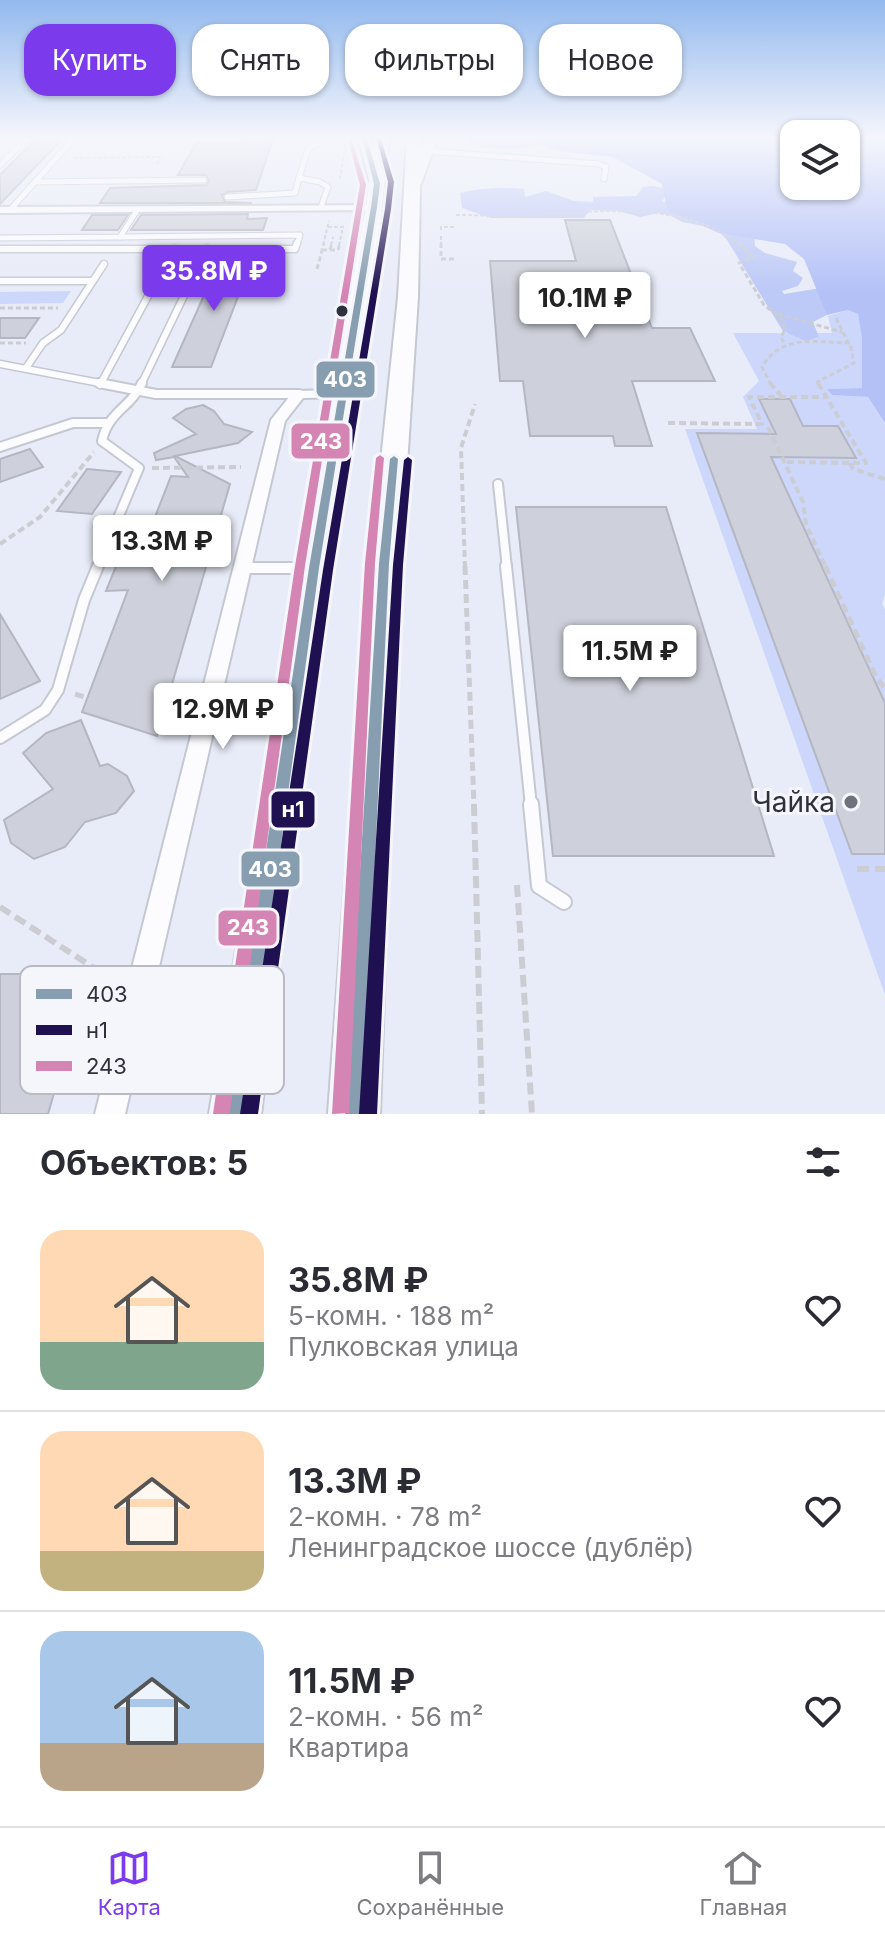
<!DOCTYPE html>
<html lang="ru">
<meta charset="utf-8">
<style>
:root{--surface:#fff;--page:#f2f2f3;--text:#2b2b33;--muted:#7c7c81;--line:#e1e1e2;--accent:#7c3aed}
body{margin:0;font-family:Inter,sans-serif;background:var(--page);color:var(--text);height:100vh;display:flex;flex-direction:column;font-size:30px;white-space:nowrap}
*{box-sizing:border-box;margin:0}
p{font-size:26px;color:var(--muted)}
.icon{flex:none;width:44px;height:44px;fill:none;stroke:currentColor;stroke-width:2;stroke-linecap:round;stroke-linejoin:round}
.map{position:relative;height:1114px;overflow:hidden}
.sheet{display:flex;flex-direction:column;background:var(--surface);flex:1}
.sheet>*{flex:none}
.top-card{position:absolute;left:24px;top:24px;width:838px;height:72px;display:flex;gap:16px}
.fabs{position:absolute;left:780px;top:120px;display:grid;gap:16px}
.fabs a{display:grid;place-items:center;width:80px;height:80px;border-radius:16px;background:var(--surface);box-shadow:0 2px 6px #0004;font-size:40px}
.price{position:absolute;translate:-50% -68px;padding:0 18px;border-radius:8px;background:#fff;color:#222;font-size:26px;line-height:52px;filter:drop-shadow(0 2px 4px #0008)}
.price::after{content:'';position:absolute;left:50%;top:48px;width:24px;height:18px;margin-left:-12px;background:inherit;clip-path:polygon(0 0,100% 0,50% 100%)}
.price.selected{background:var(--accent);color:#fff}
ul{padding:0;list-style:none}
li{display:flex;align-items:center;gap:24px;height:200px;padding:0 40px}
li+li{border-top:2px solid var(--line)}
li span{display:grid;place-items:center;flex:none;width:224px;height:160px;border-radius:24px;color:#555}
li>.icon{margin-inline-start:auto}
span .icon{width:96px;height:96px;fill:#fffc;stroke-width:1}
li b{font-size:34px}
h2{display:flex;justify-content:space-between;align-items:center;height:96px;padding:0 40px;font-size:34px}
.chip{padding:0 28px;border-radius:24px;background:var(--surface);box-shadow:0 2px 6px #0004;font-size:28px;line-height:72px}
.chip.selected{background:var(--accent);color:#fff}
.tabs{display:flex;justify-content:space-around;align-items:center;height:112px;border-top:2px solid var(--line);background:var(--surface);font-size:22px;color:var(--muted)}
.tabs a{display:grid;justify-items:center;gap:4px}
.tabs .selected{color:var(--accent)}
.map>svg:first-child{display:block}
</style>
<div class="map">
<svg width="885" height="1114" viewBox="0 0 885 1114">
<rect width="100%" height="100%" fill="#e8ecf8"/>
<!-- green -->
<g fill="#ccd7fb">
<polygon points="71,291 63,303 0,304 0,292"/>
<polygon points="848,310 858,314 862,339 862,388 828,389 832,395 868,397 885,423 885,594 882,604 885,609 885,995 685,429 757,429 743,397 759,381 733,333 832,333 828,316"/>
</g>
<!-- forest -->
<g fill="#bdc9f6">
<path d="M479,136l60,2 2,7c-25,6 -47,5 -72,-1l-3,-6z"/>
<path d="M652,186l11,2 5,5 -6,8 92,33 1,12 10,7 32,9 -4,9 10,7 -5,8 -16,5 2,3 37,-6 6,27 -14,7 6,15 -13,4 -23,-10 -56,-91 -12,-12 -33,-6 -12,-7 -11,-2 -19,4 -22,-6 -28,-1 -6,8h-93l-29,-10 -2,-15c19,-5 43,-6 64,-4l1,8 21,-6 28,10 19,1v-5l43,-1 7,-9z"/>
</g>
<!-- water -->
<polygon fill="#b3c1f7" points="517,136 794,136 794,186 846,186 846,136 885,136 885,423 868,397 832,395 827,389 862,388 862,339 858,314 848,310 827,315 804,259 785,244 719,233 667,210 662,184 613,157 559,151 541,145 539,138"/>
<!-- building -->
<g fill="#ced1db" stroke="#b4b7c1" stroke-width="2">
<polygon points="39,136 65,136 0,204 0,175"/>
<polygon points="244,136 274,136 256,190 227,192 222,195 225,202 252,203 100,203 110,188 206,185 209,181 206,175 178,175 196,143 241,142"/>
<polygon points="248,214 247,219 267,218 263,230 131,230 141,215"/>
<polygon points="92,215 128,215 118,230 82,230"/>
<polygon points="565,220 610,220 652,328 690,328 715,381 632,381 652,446 615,446 613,436 530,436 523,381 500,381 490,261 576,261"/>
<polygon points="222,255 254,255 211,367 172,367"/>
<polygon points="0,318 39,318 25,338 0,338"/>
<polygon points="759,399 790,399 803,426 838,426 856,458 771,457 885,703 885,854 852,854 697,433 776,434"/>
<polygon points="203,405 214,411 224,424 252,432 238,443 175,456 230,484 157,736 82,712 128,590 106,591 136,517 155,517 171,476 188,477 174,457 156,460 154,453 196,434 173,418 186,409"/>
<polygon points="30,449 43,467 0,482 0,459"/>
<polygon points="87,469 121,472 92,514 57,511"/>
<polygon points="516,507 666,507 774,856 553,856"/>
<polygon points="0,614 40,681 0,699"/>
<polygon points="81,720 100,766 108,764 127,776 134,791 116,813 85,822 65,847 34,859 11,843 4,820 53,789 23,753 46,733"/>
<polygon points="0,974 61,974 84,990 48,1114 0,1114"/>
</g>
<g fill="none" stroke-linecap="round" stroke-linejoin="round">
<!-- service-far4 casing -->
<g stroke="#c5c8d3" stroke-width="7">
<g id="service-far4">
<polyline points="427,151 599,164 606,167 604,179"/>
<polyline points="0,165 30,136"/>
<polyline points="35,182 204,180"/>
<polyline points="227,197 295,193 299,178"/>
<polyline points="321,207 328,187 320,182 299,178 308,149 328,136"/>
<polyline points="10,210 76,136"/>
<polyline points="120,237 300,235 297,245"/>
<polyline points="0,238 120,237 138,209"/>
</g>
</g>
<!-- service-far3 casing -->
<g stroke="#c5c8d3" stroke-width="9">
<g id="service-far3">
<polyline points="0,249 295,249 297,243"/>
<polyline points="0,281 91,281"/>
<polyline points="0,364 110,385"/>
<polyline points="26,368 43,343 61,330 104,264"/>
<polyline points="100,385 174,248"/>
<polyline points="141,385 207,248"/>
</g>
</g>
<!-- service-far2 casing -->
<g stroke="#c5c8d3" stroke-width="12">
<g id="service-far2">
<polyline points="99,383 156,394 299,394"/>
<polyline points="0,447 73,423 106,423"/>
<polyline points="498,484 507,568"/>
<path d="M97,568l42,-100 -37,-27c7,-31 28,-32 40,-58"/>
</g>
</g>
<!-- service-far1 casing -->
<g stroke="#c5c8d3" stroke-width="14">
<g id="service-far1">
<polyline points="506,566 531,806"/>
<polyline points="243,568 311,568"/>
<polyline points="0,738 45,710 58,690 84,600 98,566"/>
</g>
</g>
<!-- service casing -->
<g stroke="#c5c8d3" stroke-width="18">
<polyline id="service" points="531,804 539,886 564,902"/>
</g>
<!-- minor casing -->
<g stroke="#c5c8d3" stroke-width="4">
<g id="minor">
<polygon points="378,205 378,209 374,210 0,213 0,207"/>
<polygon points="342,390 349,394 347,397 303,398 285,421 125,1114 95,1114 271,420 294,391"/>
</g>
</g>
<!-- secondary casing -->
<g stroke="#c5c8d3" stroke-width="4">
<g id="secondary">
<polygon points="358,136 370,136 384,184 382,187 370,184"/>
<polygon points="426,136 438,136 421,184 409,187 407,184"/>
</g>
</g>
<!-- primary casing -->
<g stroke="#c5c8d3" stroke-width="4">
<g id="primary">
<polygon points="375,136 389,136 382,207 329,568 261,1114 209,1114 299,568 366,207"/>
<polygon points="407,136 421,136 418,297 396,633 380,1114 328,1114 363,633 398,297"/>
</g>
</g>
<!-- path-far4 -->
<g stroke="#cccdd2" stroke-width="2" stroke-dasharray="4 2" stroke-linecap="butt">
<polyline points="74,158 160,157 157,165"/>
<polyline points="340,179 346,140"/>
<path d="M456,215c27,0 54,2 80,0 64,-4 150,-14 204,30"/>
<polyline points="328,227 343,227 339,245"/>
<polyline points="441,230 441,227 456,227"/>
<polyline points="441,236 441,245"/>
<polyline points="323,245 329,221"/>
<polyline points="331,245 333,237"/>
</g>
<!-- path-far3 -->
<g stroke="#cccdd2" stroke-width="3" stroke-dasharray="5 3" stroke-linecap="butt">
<polyline points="441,243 441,259 454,259"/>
<polyline points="738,243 753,257 739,263 764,305 780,317 785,329 781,338 784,342"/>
<polyline points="322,250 338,250 340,243"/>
<polyline points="330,250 332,243"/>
<polyline points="317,269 324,243"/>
<polyline points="0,308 58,308"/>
<polyline points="778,314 842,332"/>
<polyline points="836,318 848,342"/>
<polyline points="0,343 26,343"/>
<path d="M771,385l-9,-18c19,-33 55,-25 88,-24l4,20 -37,19 2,3"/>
</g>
<!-- path-far2 -->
<g stroke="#cccdd2" stroke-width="4" stroke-dasharray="7 4" stroke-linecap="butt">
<polyline points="770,383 782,397"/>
<polyline points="668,423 762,424 749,397 826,397"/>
<polyline points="768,427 803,502 806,524 826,568"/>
<polyline points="787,462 866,463 818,383"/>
<polyline points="850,463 853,469 885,479"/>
<polyline points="152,468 241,467"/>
<polyline points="0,544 40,517 94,452"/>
<polyline points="465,568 461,448 475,404"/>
</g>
<!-- path-far1 -->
<g stroke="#cccdd2" stroke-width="5" stroke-dasharray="9 5" stroke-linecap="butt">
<polyline points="465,566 474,806"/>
<polyline points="825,566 876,677 885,689"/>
<polyline points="75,694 88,698"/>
<polyline points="162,720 172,723"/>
</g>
<!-- path -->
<g stroke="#cccdd2" stroke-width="6" stroke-dasharray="12 6" stroke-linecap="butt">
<polyline points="474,804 482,1114"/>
<polyline points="857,869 885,869"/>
<polyline points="517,885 532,1114"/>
<polyline points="0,907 100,972"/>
</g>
<!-- service-far4 -->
<use href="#service-far4" stroke="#fcfcfe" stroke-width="5"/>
<!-- service-far3 -->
<use href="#service-far3" stroke="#fcfcfe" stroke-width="6"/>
<!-- service-far2 -->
<use href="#service-far2" stroke="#fcfcfe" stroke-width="8"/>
<!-- service-far1 -->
<use href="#service-far1" stroke="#fcfcfe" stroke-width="10"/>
<!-- service -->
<use href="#service" stroke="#fcfcfe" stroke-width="14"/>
<!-- minor -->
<use href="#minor" fill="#fcfcfe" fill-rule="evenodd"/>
<!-- secondary -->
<use href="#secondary" fill="#fcfcfe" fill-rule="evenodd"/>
<!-- primary -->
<use href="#primary" fill="#fcfcfe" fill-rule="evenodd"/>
<!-- bus-1 casing -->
<g stroke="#f5f6fc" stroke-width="6">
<g id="bus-1">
<polygon points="362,136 366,136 380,184 377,207 319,568 244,1114 226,1114 309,568 371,207 374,184"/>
<polygon points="394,456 398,459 389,564 363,1114 345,1114 379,564 390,459"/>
</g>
</g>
<!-- bus-2 casing -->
<g stroke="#f5f6fc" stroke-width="6">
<g id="bus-2">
<polygon points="376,136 380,136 394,182 391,209 333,570 258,1114 240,1114 323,570 385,209 388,182"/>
<polygon points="408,457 412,460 403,565 377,1114 359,1114 393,565 404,460"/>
</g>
</g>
<!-- bus-3 casing -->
<g stroke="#f5f6fc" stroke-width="6">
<g id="bus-3">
<polygon points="350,139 352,140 366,185 305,566 230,1112 229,1114 213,1114 295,566 360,185 348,140"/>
<polygon points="380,455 384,458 375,563 349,1113 332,1114 365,563 376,458"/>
</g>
</g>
<!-- bus-1 -->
<use href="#bus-1" fill="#879eb1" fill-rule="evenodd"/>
<!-- bus-2 -->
<use href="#bus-2" fill="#1f1051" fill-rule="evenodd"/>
<!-- bus-3 -->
<use href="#bus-3" fill="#d585b4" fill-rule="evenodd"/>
</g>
<!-- sky -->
<linearGradient id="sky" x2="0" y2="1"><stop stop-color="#93b9ee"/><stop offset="0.47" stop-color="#f5f6fc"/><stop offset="1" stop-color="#f5f6fc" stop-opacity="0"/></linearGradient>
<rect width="885" height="292" fill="url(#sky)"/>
<!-- markers -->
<circle fill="#2e313b" stroke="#f5f6fc" stroke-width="3" cx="342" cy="311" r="7"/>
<circle fill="#6f727d" stroke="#f5f6fc" stroke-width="3" cx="851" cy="802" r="8"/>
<g text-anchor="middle" stroke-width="6" stroke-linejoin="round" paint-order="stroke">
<!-- near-poi labels -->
<g font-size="28" fill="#2e313b" stroke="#f5f6fc" text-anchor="end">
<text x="835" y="812">Чайка</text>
</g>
</g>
<!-- legend -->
<rect x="20" y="966" width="264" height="128" rx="12" fill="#f5f6fc" stroke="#b9bbc2" stroke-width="2"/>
<rect x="36" y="989" width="36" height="10" fill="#879eb1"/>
<rect x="36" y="1025" width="36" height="10" fill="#1f1051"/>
<rect x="36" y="1061" width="36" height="10" fill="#d585b4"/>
<g font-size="22" fill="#2e313b">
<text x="86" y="1002">403</text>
<text x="86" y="1038">н1</text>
<text x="86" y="1074">243</text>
</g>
<g stroke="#f5f6fc" stroke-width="3">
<rect x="315" y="360" width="61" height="39" rx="8" fill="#879eb1"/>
<rect x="290" y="422" width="61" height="38" rx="8" fill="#d585b4"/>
<rect x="270" y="790" width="46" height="39" rx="8" fill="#1f1051"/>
<rect x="240" y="850" width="61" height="38" rx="8" fill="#879eb1"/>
<rect x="217" y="909" width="61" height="38" rx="8" fill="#d585b4"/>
</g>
<g font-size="22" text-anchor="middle" font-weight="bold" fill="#fff">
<text x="345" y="387">403</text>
<text x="321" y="449">243</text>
<text x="293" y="817">н1</text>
<text x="270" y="877">403</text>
<text x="248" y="935">243</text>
</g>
</svg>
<div class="fabs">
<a><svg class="icon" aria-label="layers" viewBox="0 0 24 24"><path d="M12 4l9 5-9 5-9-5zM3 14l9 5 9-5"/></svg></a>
</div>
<b class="price selected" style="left:214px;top:313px">35.8M ₽</b>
<b class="price" style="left:585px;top:340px">10.1M ₽</b>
<b class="price" style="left:162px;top:583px">13.3M ₽</b>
<b class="price" style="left:630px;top:693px">11.5M ₽</b>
<b class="price" style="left:223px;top:751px">12.9M ₽</b>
<div class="top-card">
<a class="chip selected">Купить</a>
<a class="chip">Снять</a>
<a class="chip">Фильтры</a>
<a class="chip">Новое</a>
</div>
</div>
<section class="sheet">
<h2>Объектов: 5<svg class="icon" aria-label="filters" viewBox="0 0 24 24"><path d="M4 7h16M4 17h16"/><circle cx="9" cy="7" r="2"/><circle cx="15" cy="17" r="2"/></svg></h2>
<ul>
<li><span style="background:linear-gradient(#ffd9b3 70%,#7fa58c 0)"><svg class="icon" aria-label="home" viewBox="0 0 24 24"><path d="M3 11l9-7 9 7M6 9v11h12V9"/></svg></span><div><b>35.8M ₽</b><p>5-комн. · 188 m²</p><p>Пулковская улица</p></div><svg class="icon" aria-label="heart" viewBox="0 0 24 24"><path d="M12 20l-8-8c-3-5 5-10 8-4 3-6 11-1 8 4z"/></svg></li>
<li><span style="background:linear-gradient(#ffd9b3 75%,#c2b280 0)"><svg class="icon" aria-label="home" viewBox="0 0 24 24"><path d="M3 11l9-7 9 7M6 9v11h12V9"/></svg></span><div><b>13.3M ₽</b><p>2-комн. · 78 m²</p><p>Ленинградское шоссе (дублёр)</p></div><svg class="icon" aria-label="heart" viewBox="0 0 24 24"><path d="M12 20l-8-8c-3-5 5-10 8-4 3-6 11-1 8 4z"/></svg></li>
<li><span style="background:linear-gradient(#a9c7e8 70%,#b9a48a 0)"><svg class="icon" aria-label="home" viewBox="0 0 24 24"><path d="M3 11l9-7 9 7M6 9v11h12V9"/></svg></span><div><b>11.5M ₽</b><p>2-комн. · 56 m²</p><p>Квартира</p></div><svg class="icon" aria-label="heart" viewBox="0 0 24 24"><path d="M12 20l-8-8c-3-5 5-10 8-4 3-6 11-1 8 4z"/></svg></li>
</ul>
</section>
<nav class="tabs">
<a class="selected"><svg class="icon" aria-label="map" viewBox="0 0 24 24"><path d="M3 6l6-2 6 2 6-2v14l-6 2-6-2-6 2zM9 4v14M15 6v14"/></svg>Карта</a>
<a><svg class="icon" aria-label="saved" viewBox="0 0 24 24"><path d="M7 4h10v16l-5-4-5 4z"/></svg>Сохранённые</a>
<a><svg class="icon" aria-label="home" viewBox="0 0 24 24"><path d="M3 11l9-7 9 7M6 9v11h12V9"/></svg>Главная</a>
</nav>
